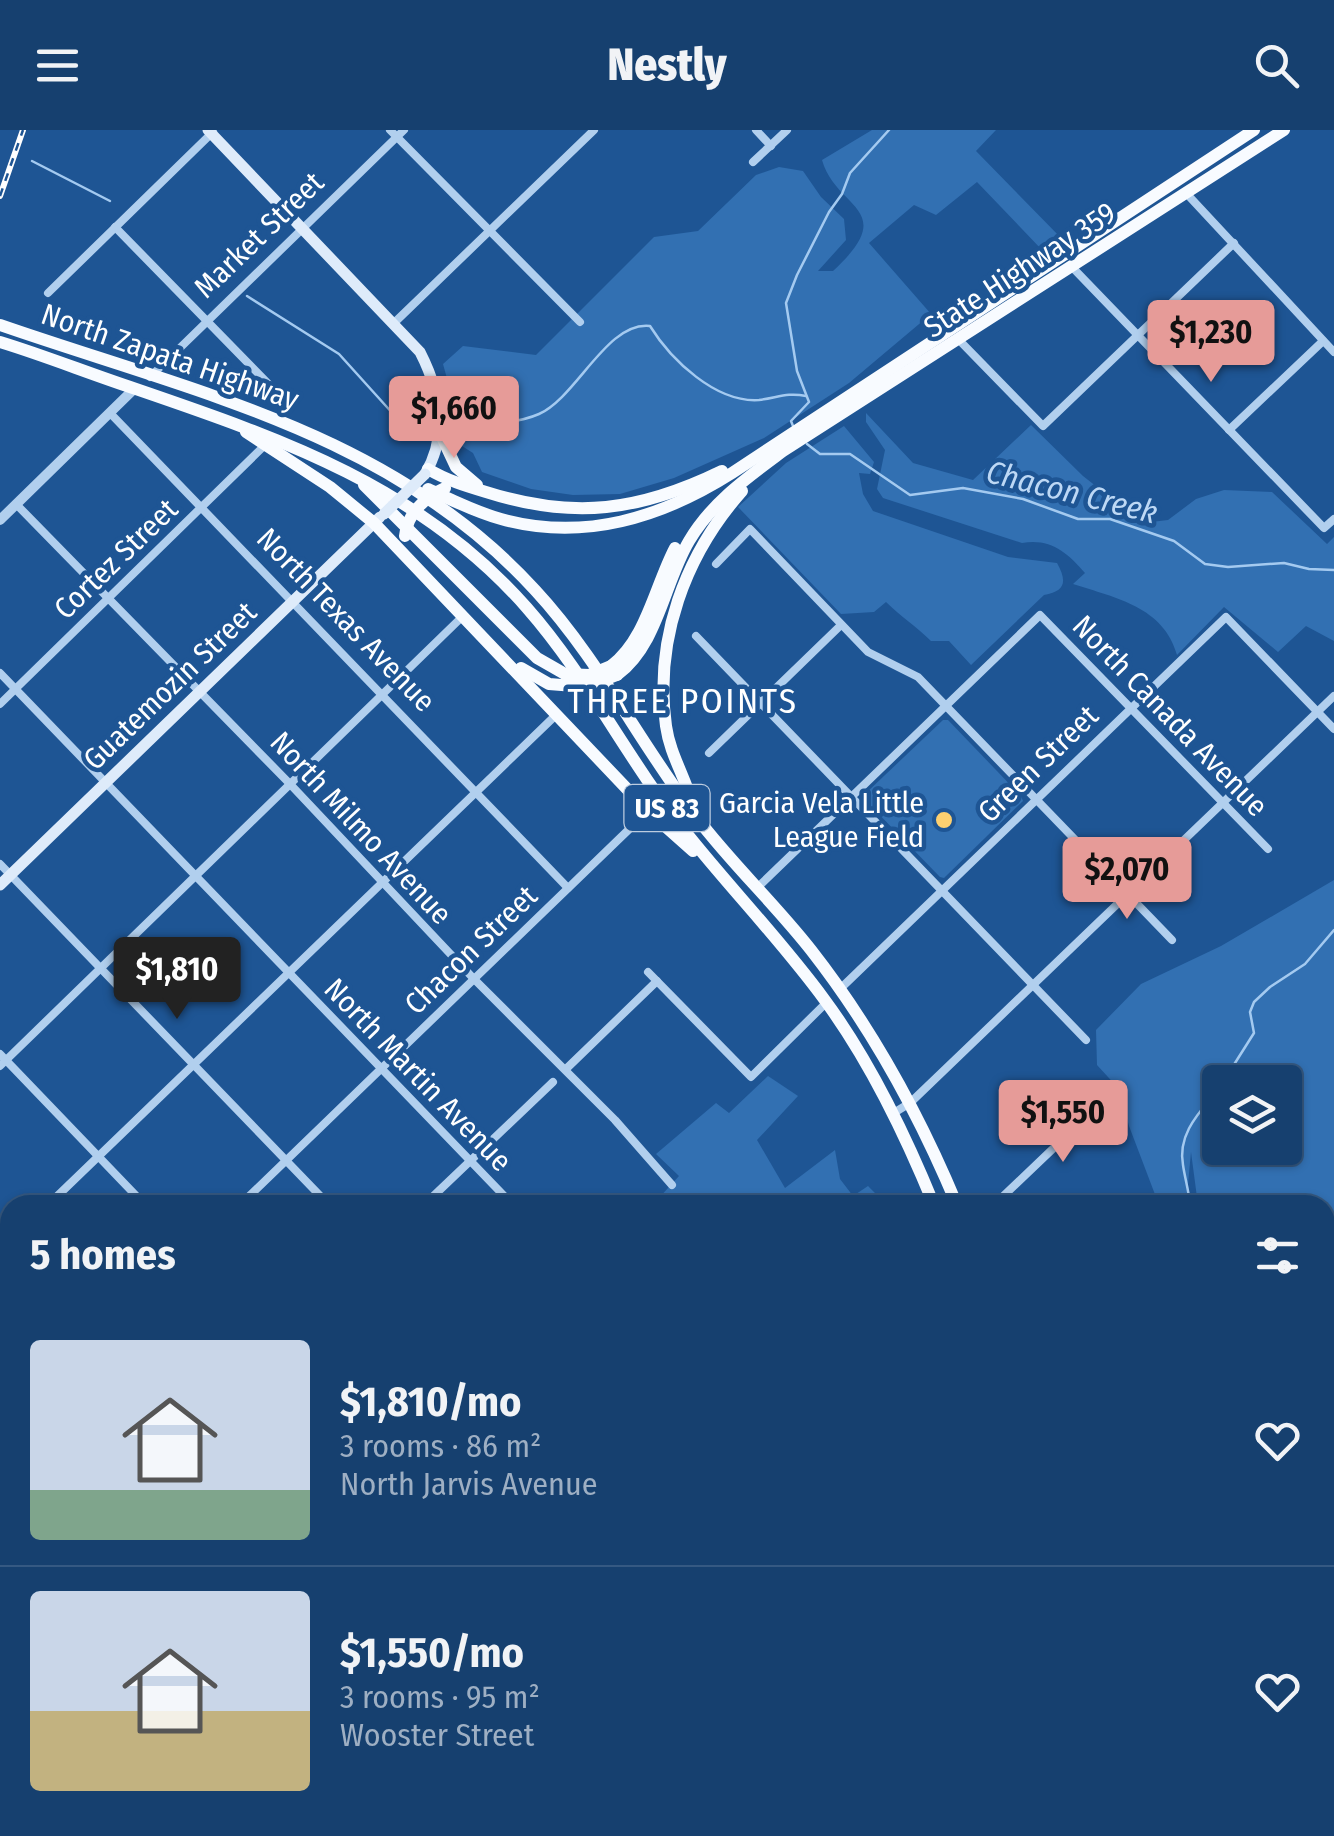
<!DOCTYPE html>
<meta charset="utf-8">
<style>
:root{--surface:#16406f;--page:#1f4774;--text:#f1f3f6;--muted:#9eafc3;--line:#355982;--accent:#e69b98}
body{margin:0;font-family:"Fira Sans Condensed",sans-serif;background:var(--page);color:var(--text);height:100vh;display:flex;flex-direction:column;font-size:38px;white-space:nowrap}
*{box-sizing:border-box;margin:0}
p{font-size:32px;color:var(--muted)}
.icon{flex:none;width:55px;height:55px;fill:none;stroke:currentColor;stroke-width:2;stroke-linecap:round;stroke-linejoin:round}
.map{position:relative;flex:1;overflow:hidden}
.side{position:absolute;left:0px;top:1065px;width:1335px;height:642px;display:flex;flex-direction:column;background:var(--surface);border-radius:30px 30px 0 0;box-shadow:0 2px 8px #0004,0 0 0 2px var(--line)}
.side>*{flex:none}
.buttons{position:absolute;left:1202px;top:935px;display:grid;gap:20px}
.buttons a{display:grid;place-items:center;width:100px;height:100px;border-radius:10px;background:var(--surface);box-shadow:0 2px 8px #0004,0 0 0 2px var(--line);font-size:50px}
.price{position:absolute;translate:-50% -85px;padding:0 22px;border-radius:10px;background:var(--accent);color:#111;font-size:32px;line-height:65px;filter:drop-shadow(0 2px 5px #0008)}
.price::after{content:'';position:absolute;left:50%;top:60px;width:30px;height:22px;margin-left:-15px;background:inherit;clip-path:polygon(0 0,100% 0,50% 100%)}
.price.current{background:#222;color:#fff}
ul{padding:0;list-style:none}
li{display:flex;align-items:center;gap:30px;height:250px;padding:0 30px}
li+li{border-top:2px solid var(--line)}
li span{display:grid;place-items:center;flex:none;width:280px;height:200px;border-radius:10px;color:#555}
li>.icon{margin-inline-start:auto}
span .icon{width:120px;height:120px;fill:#fffc;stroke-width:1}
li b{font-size:42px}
h2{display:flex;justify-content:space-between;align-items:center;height:120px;padding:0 30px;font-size:42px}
header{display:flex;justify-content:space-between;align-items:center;height:130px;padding:0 30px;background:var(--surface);font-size:45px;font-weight:800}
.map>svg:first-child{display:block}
</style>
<header><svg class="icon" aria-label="menu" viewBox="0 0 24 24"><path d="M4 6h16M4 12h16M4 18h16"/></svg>Nestly<svg class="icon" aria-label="search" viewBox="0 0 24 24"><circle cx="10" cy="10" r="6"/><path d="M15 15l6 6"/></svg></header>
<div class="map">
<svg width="1334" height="1706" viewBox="0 0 1334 1706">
<rect width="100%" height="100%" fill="#1e5594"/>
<!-- green -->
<g fill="#3270b2" fill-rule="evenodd">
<path d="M872,0h124l-20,21 87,89 -20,11 -66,-69 -41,33 -22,-10 -45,38 62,71 -82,69 -85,55 -90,40 -54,16 -47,1 -42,-6 -49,-17 -9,-19 -19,-12v-37l-11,-40 20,-18 73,9 118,-118 44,-6 58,-56 23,-8 24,4 18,26 23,22 2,21 -28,31h15c68,-63 3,-61 -11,-111z"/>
<path d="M866,283l47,50 60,17 58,-55 52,51 60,47 25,-3 28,-21 28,-9 48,2 55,52 7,-7v104l-28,-15 -28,26 -54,-45 -47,48c-13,-48 -61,-57 -104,-71l12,-11c-18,-21 -35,-35 -63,-30l-139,-45 -6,-9 8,-39 -19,-28z"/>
<path d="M844,296l30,36 -4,12 -11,-1 4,21 10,17 135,46 49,6c10,18 9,28 -13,32l-73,70 -22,-24h-18c-15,-15 -30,-24 -45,-39l-12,10 -33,2 -103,-107 48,-44z"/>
<polygon points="943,590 948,590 1021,666 1023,671 944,748 940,747 865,670 865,664"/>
<path d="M1334,750v554l-9,9v-238h-127l-7,-53 -5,53h-27l-30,-79 -10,-37 -22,-24 -1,-35 45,-46 80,-38zM1220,952h65v66h-65z"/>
<polygon points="768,946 798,966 757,1010 785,1058 835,1020 840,1049 853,1066 868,1056 882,1070 877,1075 633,1075 638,1070 657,1070 679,1046 656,1024 716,973 729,983"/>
<polygon points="662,1698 825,1698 833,1706 656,1706 664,1700"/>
</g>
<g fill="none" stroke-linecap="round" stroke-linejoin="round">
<!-- stream -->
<g stroke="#a4caf0" stroke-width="2.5">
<polyline points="32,31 110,71"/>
<polyline points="247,166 339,224 395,286 425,290"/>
<path d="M455,291c26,3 59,4 84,-7 38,-17 68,-93 111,-88 21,34 66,77 109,74 18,-2 28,-8 47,-4"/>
<polyline points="793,296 791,291 809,272 797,241 786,173 797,145 829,82 842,64 850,43 889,0"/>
<polyline points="807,314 820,324 850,324 910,365 963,358 1023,369 1078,389 1110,389 1174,411 1205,434 1228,437 1284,433 1309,439 1334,440"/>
<polyline points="1223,952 1254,903 1250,882 1254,872 1270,857 1305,834 1334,800"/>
<path d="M1190,1075c-1,-14 -5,-26 -7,-40 -6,-33 19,-55 37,-78"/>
<polyline points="513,1698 517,1706"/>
</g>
<!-- minor -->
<g stroke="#b1cfee" stroke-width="8">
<polyline points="390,0 580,192"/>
<polyline points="756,0 771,16"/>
<polyline points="753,32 787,0"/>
<polyline points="1186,63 1334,222"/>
<polyline points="115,97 290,276"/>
<polyline points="1072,137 1324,398 1334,389"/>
<polyline points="48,163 213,2"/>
<polyline points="394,193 594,0"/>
<polyline points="958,209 1043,296 1234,113"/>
<polyline points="150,247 404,0"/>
<polyline points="110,283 568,758"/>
<polyline points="1229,300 1323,211"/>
<polyline points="16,374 290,654 474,849 615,990 672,1055"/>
<polyline points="716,434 750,399 868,522 918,547 1172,810"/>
<polyline points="696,506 1086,910"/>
<polyline points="0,543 513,1075"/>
<polyline points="0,574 264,316"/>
<polyline points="709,623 841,495"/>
<polyline points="0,734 329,1075"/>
<polyline points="758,757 1040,485 1268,719"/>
<polyline points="648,842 751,947 827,872"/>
<polyline points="840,859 1226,487 1334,599"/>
<polyline points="0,924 145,1075"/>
<polyline points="0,936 463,486"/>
<polyline points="566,939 657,851"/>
<polyline points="892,984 910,973 1334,566"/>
<polyline points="48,1075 557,584"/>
<polyline points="240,1075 648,681"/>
<polyline points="424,1075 553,952"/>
<polyline points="994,1075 1105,969"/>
<polyline points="0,1302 10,1313"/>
<polyline points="1325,1395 1334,1386"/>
<polyline points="1325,1446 1334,1456"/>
<polyline points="0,1485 10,1475"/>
<polyline points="0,1492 10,1502"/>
<polyline points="1325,1579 1334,1570"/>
<polyline points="1325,1635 1334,1644"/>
<polyline points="0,1682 10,1692"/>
<polyline points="15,1698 23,1706"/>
<polyline points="198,1698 206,1706"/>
<polyline points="382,1698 390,1706"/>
<polyline points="834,1698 842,1706"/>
<polyline points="153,1706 162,1698"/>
<polyline points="341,1706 349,1698"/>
<polyline points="1195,1706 1204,1698"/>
</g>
<!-- tertiary -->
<g stroke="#b1cfee" stroke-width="10">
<polyline points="0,390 134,259"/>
<polyline points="0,1115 10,1125"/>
<polyline points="0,1669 10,1659"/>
</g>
<!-- secondary -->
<g stroke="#deebfa" stroke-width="11">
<path d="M208,0l212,222c20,39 29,82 5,122"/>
<polyline points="0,755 380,387"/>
</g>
<!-- primary -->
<g stroke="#f8fbff" stroke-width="12">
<path d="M0,195c193,67 392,108 535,265 64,69 105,154 162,228 35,46 78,86 114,132 61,78 108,164 146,255"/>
<path d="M0,212c46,14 90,32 136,47 146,50 285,98 391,219 60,68 100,151 157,222 45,57 96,109 140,169 46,62 81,135 110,206"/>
<polyline points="439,301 456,337 477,355"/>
<polyline points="246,302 330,357 374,393 648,681 693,721"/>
<path d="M428,339c18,11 38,17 58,23 88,28 154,19 236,-21"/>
<polyline points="364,355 537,528 565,544"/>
<path d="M428,359c24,11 47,23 73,30 83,23 160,-1 231,-46l522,-343"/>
<path d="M611,536c35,-26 44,-80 64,-118"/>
<polyline points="521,538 549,554 574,556"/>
<path d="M617,545c41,-30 47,-92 72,-134 23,-39 59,-64 94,-90l501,-321"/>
<path d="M693,676c-7,-28 -23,-51 -27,-80 -12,-86 19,-171 76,-235"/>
<polyline points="1216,1698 1223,1706"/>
<polyline points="1237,1698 1243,1706"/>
</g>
<!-- rail casing -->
<g stroke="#fff" stroke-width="6">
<polyline id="rail" points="0,66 23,0"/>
</g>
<!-- rail -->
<use href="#rail" stroke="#1e5594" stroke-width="2.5" stroke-dasharray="8" stroke-linecap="butt"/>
<!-- secondary-bridge -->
<polyline stroke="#deebfa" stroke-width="11" points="384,384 425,344"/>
<!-- primary-bridge -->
<g stroke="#f8fbff" stroke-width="12">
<path d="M405,406c2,-22 20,-39 40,-48"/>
<polyline points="565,544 589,545 611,536"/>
<polyline points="574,556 596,553 617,545"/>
</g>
</g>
<!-- markers -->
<circle fill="#fdd070" stroke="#1e5594" stroke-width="4" cx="944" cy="690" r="10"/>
<g text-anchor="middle" stroke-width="9" stroke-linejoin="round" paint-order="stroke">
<!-- shield labels -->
<rect fill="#1e5594" stroke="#bcccdf" stroke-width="2.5" x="624.5" y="655" width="85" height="46" rx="8"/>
<g font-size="28" font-weight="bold" fill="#fff">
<text x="667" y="688">US 83</text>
</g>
<!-- street labels -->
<g font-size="30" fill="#fff" stroke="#1e5594">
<text transform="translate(259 105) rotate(-44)" y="10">Market Street</text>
<text transform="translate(1020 140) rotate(-33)" y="10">State Highway 359</text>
<text transform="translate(170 227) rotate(19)" y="10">North Zapata Highway</text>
<text transform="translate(116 429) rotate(-44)" y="10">Cortez Street</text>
<text transform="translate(346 490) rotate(46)" y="10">North Texas Avenue</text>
<text transform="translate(170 556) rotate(-44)" y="10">Guatemozin Street</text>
<text transform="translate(1170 586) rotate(46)" y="10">North Canada Avenue</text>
<text transform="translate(1038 634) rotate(-44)" y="10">Green Street</text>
<text transform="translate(361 698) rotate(47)" y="10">North Milmo Avenue</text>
<text transform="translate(471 820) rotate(-44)" y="10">Chacon Street</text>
<text transform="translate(418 945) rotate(46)" y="10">North Martin Avenue</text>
</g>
<!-- poi labels -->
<g font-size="30" fill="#fff" stroke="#1e5594" text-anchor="end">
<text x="924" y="683">Garcia Vela Little<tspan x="924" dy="34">League Field</tspan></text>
</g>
<!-- water labels -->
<g font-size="32" font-style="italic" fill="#bdd8f5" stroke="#1e5594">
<text transform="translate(1072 362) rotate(14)" y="11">Chacon Creek</text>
</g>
<!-- quarter labels -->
<g font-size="35" letter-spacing="2.5" fill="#fff" stroke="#1e5594">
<text x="683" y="583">THREE POINTS</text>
</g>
</g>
</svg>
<div class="buttons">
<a><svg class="icon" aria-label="layers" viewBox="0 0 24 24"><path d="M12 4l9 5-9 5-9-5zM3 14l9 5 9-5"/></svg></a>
</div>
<b class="price" style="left:1211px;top:255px">$1,230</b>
<b class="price" style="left:454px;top:331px">$1,660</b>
<b class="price" style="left:1127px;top:792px">$2,070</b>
<b class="price current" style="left:177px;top:892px">$1,810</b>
<b class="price" style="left:1063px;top:1035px">$1,550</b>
<section class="side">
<h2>5 homes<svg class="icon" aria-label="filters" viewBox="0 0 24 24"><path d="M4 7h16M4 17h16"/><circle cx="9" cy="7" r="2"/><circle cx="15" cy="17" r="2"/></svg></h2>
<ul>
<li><span style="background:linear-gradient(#c9d6e8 75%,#7fa58c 0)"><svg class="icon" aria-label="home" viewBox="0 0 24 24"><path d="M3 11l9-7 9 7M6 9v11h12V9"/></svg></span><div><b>$1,810/mo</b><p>3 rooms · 86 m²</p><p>North Jarvis Avenue</p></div><svg class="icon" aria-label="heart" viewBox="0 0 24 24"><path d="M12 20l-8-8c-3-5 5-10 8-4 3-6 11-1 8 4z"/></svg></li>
<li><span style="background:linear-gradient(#c9d6e8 60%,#c2b280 0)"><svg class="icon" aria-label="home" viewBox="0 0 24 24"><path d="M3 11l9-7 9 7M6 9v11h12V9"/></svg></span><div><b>$1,550/mo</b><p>3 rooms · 95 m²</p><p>Wooster Street</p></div><svg class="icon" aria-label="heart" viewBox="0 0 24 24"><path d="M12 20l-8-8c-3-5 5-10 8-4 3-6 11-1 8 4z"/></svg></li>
</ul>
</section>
</div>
